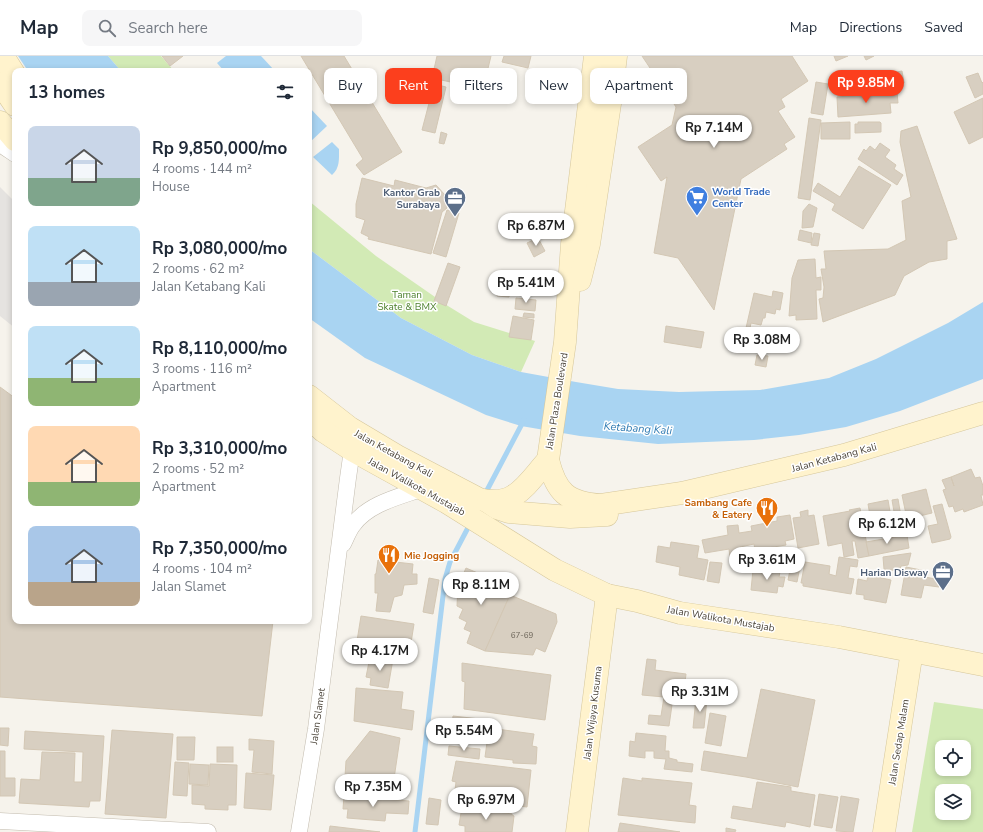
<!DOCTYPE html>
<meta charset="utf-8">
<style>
:root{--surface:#fff;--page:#f6f6f7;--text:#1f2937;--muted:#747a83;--line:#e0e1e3;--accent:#fc3f1d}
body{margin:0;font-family:"Nunito Sans",sans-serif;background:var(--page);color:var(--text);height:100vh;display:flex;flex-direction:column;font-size:15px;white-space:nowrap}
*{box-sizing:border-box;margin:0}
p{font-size:13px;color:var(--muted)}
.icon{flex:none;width:22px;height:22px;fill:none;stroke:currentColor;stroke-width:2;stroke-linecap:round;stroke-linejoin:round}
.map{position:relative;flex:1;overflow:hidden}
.side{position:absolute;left:12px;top:12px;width:300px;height:556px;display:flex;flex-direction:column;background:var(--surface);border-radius:8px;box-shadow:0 2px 6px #0003}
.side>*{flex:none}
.top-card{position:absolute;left:324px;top:12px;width:380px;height:36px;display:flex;gap:8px}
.controls{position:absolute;left:935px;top:684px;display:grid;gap:8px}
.controls a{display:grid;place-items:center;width:36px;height:36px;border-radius:8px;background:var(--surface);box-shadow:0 2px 6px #0003;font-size:20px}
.price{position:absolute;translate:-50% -34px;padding:0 9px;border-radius:14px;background:#fff;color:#222;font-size:13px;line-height:26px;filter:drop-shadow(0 1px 2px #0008)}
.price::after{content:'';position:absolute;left:50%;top:24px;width:12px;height:9px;margin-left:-6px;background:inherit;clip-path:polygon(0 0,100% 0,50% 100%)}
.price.selected{background:var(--accent);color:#fff}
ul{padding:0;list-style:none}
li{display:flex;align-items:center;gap:12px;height:100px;padding:0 16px}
li span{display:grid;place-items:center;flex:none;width:112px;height:80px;border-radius:8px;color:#555}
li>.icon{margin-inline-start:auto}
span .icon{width:48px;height:48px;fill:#fffc;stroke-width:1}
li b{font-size:17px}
h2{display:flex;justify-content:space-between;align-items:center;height:48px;padding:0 16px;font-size:17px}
.tag{padding:0 14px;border-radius:8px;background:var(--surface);box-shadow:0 2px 6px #0003;font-size:14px;line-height:36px}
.tag.selected{background:var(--accent);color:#fff}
header{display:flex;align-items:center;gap:24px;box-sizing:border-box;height:56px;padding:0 20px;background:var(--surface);border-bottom:1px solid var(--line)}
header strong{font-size:19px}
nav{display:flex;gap:22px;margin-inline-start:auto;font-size:14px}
.search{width:280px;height:36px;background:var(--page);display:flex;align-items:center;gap:10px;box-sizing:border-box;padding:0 14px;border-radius:8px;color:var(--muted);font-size:15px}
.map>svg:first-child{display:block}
</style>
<header>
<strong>Map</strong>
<div class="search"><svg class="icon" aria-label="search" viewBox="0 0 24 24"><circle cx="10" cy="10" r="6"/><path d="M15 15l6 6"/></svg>Search here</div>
<nav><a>Map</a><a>Directions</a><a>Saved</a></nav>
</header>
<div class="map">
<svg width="983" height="776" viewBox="0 0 983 776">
<rect width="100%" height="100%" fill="#f6f3ec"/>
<!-- green -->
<g fill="#d2eab5" fill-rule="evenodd">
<polygon points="108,0 161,0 174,15 121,15"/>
<polygon points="309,145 376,200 448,250 474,266 535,285 521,316 472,299 401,262 309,193"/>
<path d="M934,646l49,7v123h-71zM942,691h22v22h-22zM942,735h22v22h-22z"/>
</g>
<!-- parking -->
<polygon fill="#e5e3e0" points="0,131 15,146 15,272 0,260"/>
<!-- water -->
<g fill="#a9d4f2">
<polygon points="18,0 108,0 121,15 28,15"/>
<polygon points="226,0 261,0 275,15 224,15 217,7"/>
<polygon points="309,51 327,70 309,87"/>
<path d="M332,86l7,7c0,10 1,19 -7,26l-19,-18z"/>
<polygon points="309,193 401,262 472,299 521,316 576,326 618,333 679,336 760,334 829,322 876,303 948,267 983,246 983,323 900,355 846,371 799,379 754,384 658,388 580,380 521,370 486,359 365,302 309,262"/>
</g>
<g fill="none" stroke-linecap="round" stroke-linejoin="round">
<!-- stream -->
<g stroke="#a9d4f2" stroke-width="5">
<polyline points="485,438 524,364"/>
<polyline points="415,776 445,523 450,506 471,466"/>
</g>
</g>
<!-- building -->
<g fill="#d8cfc1" stroke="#d3c7b4">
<polygon points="162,0 183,0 170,10"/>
<polygon points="301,0 344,0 402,96 364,119 356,109 363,103"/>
<polygon points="437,0 491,0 483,33 432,22"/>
<polygon points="504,0 531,0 528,12 502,6"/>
<polygon points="642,0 792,0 808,25 781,43 785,51 778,55 795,81 784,88 787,93 741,123 714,254 678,202 654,197 667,121 661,125 638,91 672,69 676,51"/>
<polygon points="834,0 848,0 836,5"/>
<polygon points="864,0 874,0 866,4"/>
<polygon points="902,15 904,27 855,36 853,24"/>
<polygon points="978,17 982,27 983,26 983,38 975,42 966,21"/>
<polygon points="837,20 841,30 833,34 829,23"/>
<polygon points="816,26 828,28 823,59 811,57"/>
<polygon points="434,28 446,31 435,77 422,74"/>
<polygon points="897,36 898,47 890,47 891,57 838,61 837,41"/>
<polygon points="983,42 983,81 969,88 954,56"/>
<polygon points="809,62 821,64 810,144 798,142"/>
<polygon points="850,66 850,83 821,83 821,67"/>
<polygon points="858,66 880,66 881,67 881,76 855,77 855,68 858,68"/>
<polygon points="917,70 957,183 947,185 947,203 929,206 904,220 895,239 823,266 819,243 823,242 824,231 821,213 826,213 824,195 888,193 906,184 902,145 911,141 900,86 901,75"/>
<polygon points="441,76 447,78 444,88 439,87"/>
<polygon points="880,87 890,94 885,101 896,109 894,113 903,119 897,129 858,103 864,93 866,95 870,90 875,94"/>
<polygon points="859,110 891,129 863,173 832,154 835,148 813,135 818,127 840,141"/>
<polygon points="362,122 394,130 395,124 426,132 436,129 445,139 444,142 446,144 447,152 442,156 431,198 368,183 369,181 361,177 365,164 356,161 356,148"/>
<polygon points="809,148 817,152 813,171 802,172 803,155"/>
<polygon points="447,154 459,157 446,201 433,197"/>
<polygon points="800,174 812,177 811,187 798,184"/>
<polygon points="814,177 820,178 818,190 811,189"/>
<polygon points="538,182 545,195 534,201 527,187"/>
<polygon points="815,203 816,222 821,221 821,234 816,234 817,263 796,264 796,259 789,260 792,222 798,204"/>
<polygon points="448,207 460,211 446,250 434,245"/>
<polygon points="499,228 511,230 509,241 497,240"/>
<polygon points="773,235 783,237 780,254 776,253 775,258 766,256 765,262 763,262 761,269 751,267 750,272 746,272 754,237 772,241"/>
<polygon points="516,242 536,244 535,255 515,253"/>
<polygon points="524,257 534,258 534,262 523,261"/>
<polygon points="513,260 534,264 531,284 509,281"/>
<polygon points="666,270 704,276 701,292 664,286"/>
<polygon points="757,299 768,300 766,311 755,309"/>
<polygon points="0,331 15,342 15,565 273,565 262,660 0,641"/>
<polygon points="971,413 975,422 980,421 983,430 983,439 981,439 983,449 964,456 963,453 955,456 953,450 949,451 943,434 946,433 942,424 951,421 954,430 951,421"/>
<polygon points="926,433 932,457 907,463 902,439"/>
<polygon points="898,443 903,472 897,473 892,444"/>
<polygon points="888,444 893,473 873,477 868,448"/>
<polygon points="942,448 951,481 950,483 932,487 928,470 938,468 933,450"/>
<polygon points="860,452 863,466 868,465 869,471 864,473 869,500 858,502 855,485 852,485 854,499 844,501 842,487 828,490 823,460 850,455 849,454"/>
<polygon points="808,454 808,460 814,459 819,488 798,492 793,462 801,461 800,456"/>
<polygon points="790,459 794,483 785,485 786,489 755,494 754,488 740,491 741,499 730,501 729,493 705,497 702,484 728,479 727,470 738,469 739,477 752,475 751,470 777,465 777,461"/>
<polygon points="907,479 909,492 869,500 866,486"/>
<polygon points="671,486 699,490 697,502 708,504 704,524 679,519 680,511 656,506 658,490 670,492"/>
<polygon points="911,497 908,509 901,510 899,515 884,513 883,501"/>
<polygon points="839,501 858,504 857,511 850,510 848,522 854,523 851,538 803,530 803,527 801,527 805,506 830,510 829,518 836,520"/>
<polygon points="378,504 413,508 412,518 417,518 417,528 404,529 402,539 394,541 390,556 376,555 378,537 375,537 375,518 376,518"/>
<polygon points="792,504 801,506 797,526 788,524"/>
<polygon points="710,506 722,507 719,527 707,525"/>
<polygon points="906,511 926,515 925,521 941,524 939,531 924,529 921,542 901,539"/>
<polygon points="466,512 513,532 485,595 467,587 471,576 464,573 467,566 459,562 463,553 457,550 458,530"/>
<polygon points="753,514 780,516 779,521 785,521 783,531 778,530 777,537 751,534"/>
<polygon points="868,519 891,524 886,547 864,543 864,539 856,538 858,523 867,525"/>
<polygon points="429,522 439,524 433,558 423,556"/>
<polygon points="510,539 556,558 557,566 545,596 536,592 533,599 485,595"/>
<polygon points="361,560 414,568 410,593 357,585"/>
<polygon points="374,600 393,603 388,632 370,629 371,622 366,621 369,606 373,607"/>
<polygon points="647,603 656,604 655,614 686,618 683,644 673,642 669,670 648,668 649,659 661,660 664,641 642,639"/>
<polygon points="462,607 551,619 545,664 464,653 465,626 462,625"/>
<polygon points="356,632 403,636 401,653 414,655 412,674 354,665"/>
<polygon points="761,633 815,644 798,731 746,721 701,714 704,695 747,702"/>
<polygon points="696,642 707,643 704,672 693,672"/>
<polygon points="710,657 726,660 721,690 705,687"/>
<polygon points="453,660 480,663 479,673 452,670"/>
<polygon points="0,672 9,672 8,690 0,689"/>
<polygon points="489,672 534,678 532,690 537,691 536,708 513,707 513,704 485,701"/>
<polygon points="112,674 173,678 166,762 105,758"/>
<polygon points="25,675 104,680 100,745 90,745 89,751 19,747 21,723 40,724 42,696 75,697 74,726 82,726 83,696 24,693"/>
<polygon points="370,675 400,682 391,743 344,736 346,705"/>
<polygon points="636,677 666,680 665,695 669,695 669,702 677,704 677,706 693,708 692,716 664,713 666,703 654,702 654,695 645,695 645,702 629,700 630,685 635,686"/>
<polygon points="177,681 195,681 194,704 177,704"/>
<polygon points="249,683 274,685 272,718 252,716 254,694 249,694"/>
<polygon points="449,690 480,693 479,703 448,699"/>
<rect x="217" y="691" width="16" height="15"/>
<polygon points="0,695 5,695 5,722 15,722 15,740 0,740"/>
<polygon points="456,705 531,714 527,751 454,742 456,726 452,725"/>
<polygon points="175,706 189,707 187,740 173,739"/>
<polygon points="190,708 209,709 208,729 189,728"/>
<polygon points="210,708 237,709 236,749 228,749 228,754 205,753 205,749 192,748 192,729 209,730"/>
<polygon points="246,717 274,719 271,754 244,752"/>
<polygon points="623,722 642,725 642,722 692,727 689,749 696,750 695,767 618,759"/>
<polygon points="757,726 791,731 791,735 815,739 810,771 786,766 785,771 731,762 733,750 752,753"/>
<polygon points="819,738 838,741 832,772 814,769"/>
<polygon points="344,740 409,745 408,758 386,757 385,765 347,762 348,753 343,753"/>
<polygon points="841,740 859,743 853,776 836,775"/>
<polygon points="429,742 441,744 438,769 426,768"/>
<polygon points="462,751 512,758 512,759 514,760 512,776 465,776 465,770 459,769"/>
<polygon points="620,767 680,776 618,776"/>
<polygon points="330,770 380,776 329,776"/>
<polygon points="726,772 736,774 735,776 726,776"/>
</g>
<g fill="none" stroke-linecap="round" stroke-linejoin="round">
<!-- street casing -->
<g stroke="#c2bbae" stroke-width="17">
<g id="street">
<polyline points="0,88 15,98"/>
<path d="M343,488c3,-6 6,-14 10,-19 15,-21 45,-28 68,-36"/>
<polyline points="0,765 208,776"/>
<polyline points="299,776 316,673 348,422 352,394"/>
</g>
</g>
<!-- secondary casing -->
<g stroke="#d6c79b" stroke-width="23">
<g id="secondary">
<polyline points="3,0 15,19"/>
<path d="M595,0l-23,188 -7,98 -17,118c8,32 19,43 53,45l81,-12 162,-38 139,-42"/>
<polyline points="0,27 15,49"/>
<polyline points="0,66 15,84"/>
<polyline points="580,224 589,188 611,41 616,0"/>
<path d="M309,340l41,32 47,28 82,43c36,10 48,-16 69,-39"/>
<polyline points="309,362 323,375 352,394 446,446 555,514 607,539 637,545 680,557 839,581 983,609"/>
<polyline points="488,446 497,452 509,456 570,461 607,459"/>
<polyline points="577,776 607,539"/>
<polyline points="884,776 912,595"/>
</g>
</g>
<!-- street -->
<use href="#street" stroke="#fff" stroke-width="16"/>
<!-- secondary -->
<use href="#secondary" stroke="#fff3cd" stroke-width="22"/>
</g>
<!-- icons -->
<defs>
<g id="supermarket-pin" transform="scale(1.15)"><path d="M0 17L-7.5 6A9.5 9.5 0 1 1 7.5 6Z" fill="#3f7fe0" stroke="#fff"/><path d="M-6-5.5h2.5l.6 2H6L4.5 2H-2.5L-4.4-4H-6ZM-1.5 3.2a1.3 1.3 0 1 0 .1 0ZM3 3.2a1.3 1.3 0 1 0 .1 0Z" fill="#fff"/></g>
<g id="office-pin" transform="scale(1.15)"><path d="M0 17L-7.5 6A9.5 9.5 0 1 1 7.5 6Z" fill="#5c6f8a" stroke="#fff"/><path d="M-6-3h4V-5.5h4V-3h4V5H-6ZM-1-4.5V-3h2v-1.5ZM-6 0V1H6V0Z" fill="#fff"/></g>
<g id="restaurant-pin" transform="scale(1.15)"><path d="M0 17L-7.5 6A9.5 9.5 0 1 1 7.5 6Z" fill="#e8710a" stroke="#fff"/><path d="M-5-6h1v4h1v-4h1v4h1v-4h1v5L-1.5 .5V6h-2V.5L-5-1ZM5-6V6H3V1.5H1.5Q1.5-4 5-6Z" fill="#fff"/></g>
</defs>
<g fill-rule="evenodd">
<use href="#supermarket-pin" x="697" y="141"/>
<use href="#office-pin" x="455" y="142"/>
<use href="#restaurant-pin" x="767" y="452"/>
<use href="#restaurant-pin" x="389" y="499"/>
<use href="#office-pin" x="943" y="516"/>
</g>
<g text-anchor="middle" stroke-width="3" stroke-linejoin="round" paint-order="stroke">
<!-- number labels -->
<g font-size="8" fill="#6e675b">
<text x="522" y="582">67-69</text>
</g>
<!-- shop labels -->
<g font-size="10" font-weight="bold" fill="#366cbe" stroke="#fff" text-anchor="start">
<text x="712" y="139">World Trade<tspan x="712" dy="12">Center</tspan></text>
</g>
<!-- service labels -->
<g font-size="10" font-weight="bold" fill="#4e5e75" stroke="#fff" text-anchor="end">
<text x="440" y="140">Kantor Grab<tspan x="440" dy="12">Surabaya</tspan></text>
<text x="928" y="520">Harian Disway</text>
</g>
<!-- park labels -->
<g font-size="10" fill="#4a7f2a" stroke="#fff">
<text x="407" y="242">Taman<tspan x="407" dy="12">Skate &amp; BMX</tspan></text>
</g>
<!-- street labels -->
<g font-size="10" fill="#4b4439" stroke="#fff">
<text transform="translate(556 345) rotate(-81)" y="4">Jalan Plaza Boulevard</text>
<text transform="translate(394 397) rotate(29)" y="4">Jalan Ketabang Kali</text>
<text transform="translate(834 401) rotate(-15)" y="4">Jalan Ketabang Kali</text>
<text transform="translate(417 430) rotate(29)" y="4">Jalan Walikota Mustajab</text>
<text transform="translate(721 562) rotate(10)" y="4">Jalan Walikota Mustajab</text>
<text transform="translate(592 657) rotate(-83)" y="4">Jalan Wijaya Kusuma</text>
<text transform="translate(317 660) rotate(-82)" y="4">Jalan Slamet</text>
<text transform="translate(898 686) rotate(-81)" y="4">Jalan Sedap Malam</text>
</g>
<!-- food labels -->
<g font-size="10" font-weight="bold" fill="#c56008" stroke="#fff" text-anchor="end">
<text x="752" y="450">Sambang Cafe<tspan x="752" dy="12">&amp; Eatery</tspan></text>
<text x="404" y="503" text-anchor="start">Mie Jogging</text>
</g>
<!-- water labels -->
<g font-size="11" font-style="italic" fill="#2e7ab2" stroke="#fff">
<text transform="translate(638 372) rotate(4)" y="4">Ketabang Kali</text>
</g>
</g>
</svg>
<div class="controls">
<a><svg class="icon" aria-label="locate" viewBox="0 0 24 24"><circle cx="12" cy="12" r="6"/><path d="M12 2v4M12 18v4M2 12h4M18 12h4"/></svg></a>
<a><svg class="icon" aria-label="layers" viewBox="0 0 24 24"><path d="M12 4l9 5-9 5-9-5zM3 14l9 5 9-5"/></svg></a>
</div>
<b class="price selected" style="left:866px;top:48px">Rp 9.85M</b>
<b class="price" style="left:714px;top:93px">Rp 7.14M</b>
<b class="price" style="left:536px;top:191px">Rp 6.87M</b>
<b class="price" style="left:526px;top:248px">Rp 5.41M</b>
<b class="price" style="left:762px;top:305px">Rp 3.08M</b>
<b class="price" style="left:887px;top:489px">Rp 6.12M</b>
<b class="price" style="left:767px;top:525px">Rp 3.61M</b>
<b class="price" style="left:481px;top:550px">Rp 8.11M</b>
<b class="price" style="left:380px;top:616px">Rp 4.17M</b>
<b class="price" style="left:700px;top:657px">Rp 3.31M</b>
<b class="price" style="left:464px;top:696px">Rp 5.54M</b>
<b class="price" style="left:373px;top:752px">Rp 7.35M</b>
<b class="price" style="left:486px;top:765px">Rp 6.97M</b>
<div class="top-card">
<a class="tag">Buy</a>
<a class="tag selected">Rent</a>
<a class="tag">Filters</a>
<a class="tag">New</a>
<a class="tag">Apartment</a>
</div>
<section class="side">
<h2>13 homes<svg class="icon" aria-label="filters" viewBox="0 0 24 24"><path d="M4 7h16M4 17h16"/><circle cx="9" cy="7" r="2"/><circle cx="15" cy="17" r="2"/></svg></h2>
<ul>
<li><span style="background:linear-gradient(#c9d6e8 65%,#7fa58c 0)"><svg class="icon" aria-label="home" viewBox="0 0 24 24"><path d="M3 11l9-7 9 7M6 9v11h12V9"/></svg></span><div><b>Rp 9,850,000/mo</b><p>4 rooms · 144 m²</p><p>House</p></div></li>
<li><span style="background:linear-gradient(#bfe0f5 70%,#9aa5b1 0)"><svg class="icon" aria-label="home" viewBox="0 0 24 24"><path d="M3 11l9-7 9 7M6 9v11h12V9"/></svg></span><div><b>Rp 3,080,000/mo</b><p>2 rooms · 62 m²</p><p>Jalan Ketabang Kali</p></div></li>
<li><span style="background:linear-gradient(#bfe0f5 65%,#8fb573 0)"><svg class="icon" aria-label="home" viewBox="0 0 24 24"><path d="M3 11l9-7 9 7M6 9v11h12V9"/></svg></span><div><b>Rp 8,110,000/mo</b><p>3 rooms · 116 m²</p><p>Apartment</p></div></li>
<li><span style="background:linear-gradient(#ffd9b3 70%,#8fb573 0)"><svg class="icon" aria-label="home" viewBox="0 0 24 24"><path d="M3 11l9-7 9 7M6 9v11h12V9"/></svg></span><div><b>Rp 3,310,000/mo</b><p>2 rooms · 52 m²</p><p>Apartment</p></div></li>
<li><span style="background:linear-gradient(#a9c7e8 70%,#b9a48a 0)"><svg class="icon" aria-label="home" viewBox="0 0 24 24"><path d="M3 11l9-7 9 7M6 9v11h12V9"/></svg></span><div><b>Rp 7,350,000/mo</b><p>4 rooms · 104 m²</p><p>Jalan Slamet</p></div></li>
</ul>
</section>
</div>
